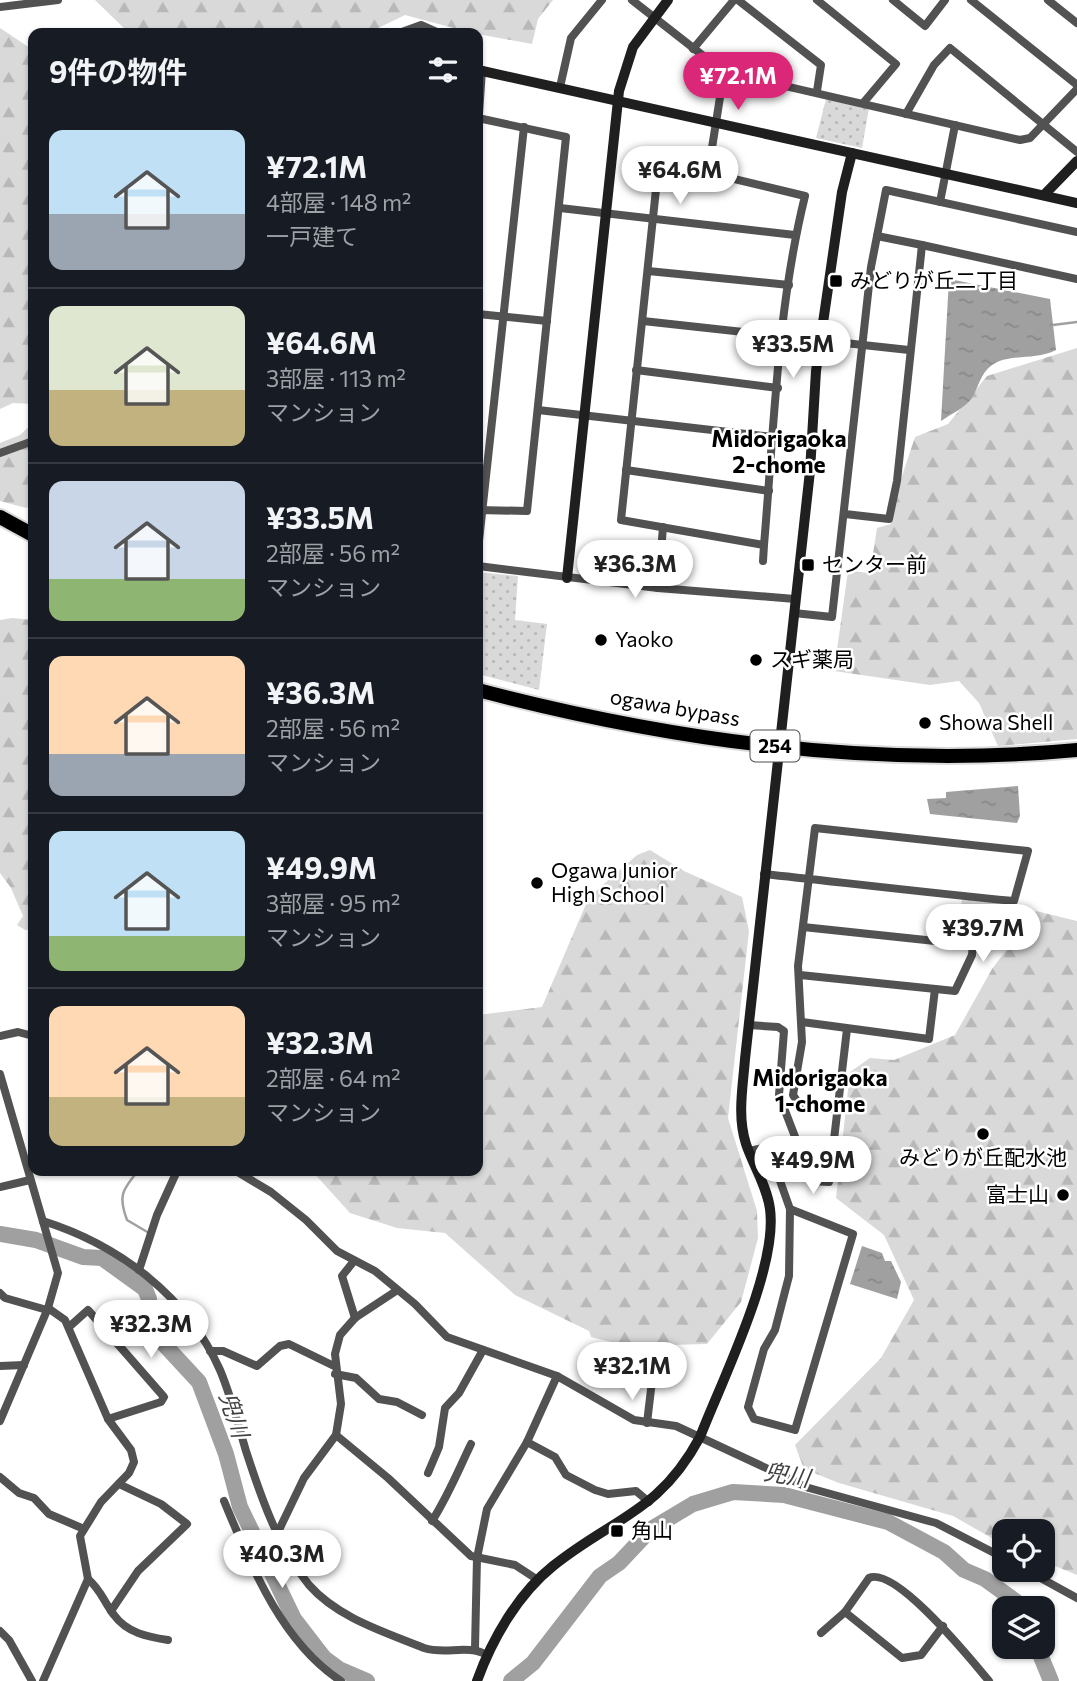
<!DOCTYPE html>
<html lang="ja">
<meta charset="utf-8">
<style>
:root{--surface:#171b24;--page:#242831;--text:#f1f3f6;--muted:#9ea1a6;--line:#363941;--accent:#db2777}
body{margin:0;font-family:Commissioner,"Noto Sans JP",sans-serif;background:var(--page);color:var(--text);height:100vh;display:flex;flex-direction:column;font-size:26px;white-space:nowrap}
*{box-sizing:border-box;margin:0}
p{font-size:23px;color:var(--muted)}
.icon{flex:none;width:38px;height:38px;fill:none;stroke:currentColor;stroke-width:2;stroke-linecap:round;stroke-linejoin:round}
.map{position:relative;flex:1;overflow:hidden}
.panel{position:absolute;left:28px;top:28px;width:455px;height:1148px;display:flex;flex-direction:column;background:var(--surface);border-radius:14px;box-shadow:0 2px 5px #0004}
.panel>*{flex:none}
.fabs{position:absolute;left:992px;top:1519px;display:grid;gap:14px}
.fabs a{display:grid;place-items:center;width:63px;height:63px;border-radius:14px;background:var(--surface);box-shadow:0 2px 5px #0004;font-size:35px}
.price{position:absolute;translate:-50% -60px;padding:0 16px;border-radius:24px;background:#fff;color:#222;font-size:23px;line-height:46px;filter:drop-shadow(0 2px 4px #0008)}
.price::after{content:'';position:absolute;left:50%;top:42px;width:21px;height:16px;margin-left:-10px;background:inherit;clip-path:polygon(0 0,100% 0,50% 100%)}
.price.current{background:var(--accent);color:#fff}
ul{padding:0;list-style:none}
li{display:flex;align-items:center;gap:21px;height:175px;padding:0 21px}
li+li{border-top:2px solid var(--line)}
li span{display:grid;place-items:center;flex:none;width:196px;height:140px;border-radius:14px;color:#555}
li>.icon{margin-inline-start:auto}
span .icon{width:84px;height:84px;fill:#fffc;stroke-width:1}
li b{font-size:30px}
h2{display:flex;justify-content:space-between;align-items:center;height:84px;padding:0 21px;font-size:30px}
.map>svg:first-child{display:block}
</style>
<div class="map">
<svg width="1077" height="1681" viewBox="0 0 1077 1681">
<defs>
<pattern id="grass-dots" width="8" height="8" patternUnits="userSpaceOnUse" patternTransform="scale(1.75)"><rect width="8" height="8" fill="#d9d9d9"/><path d="M2 2h.1M6 6h.1" fill="none" stroke="#b8b8b8" stroke-width="1.8" stroke-linecap="round"/></pattern>
<pattern id="forest-firs" width="22" height="20" patternUnits="userSpaceOnUse" patternTransform="scale(1.75)"><rect width="22" height="20" fill="#d9d9d9"/><path d="M5 1l3.5 6h-7zM16 11l3.5 6h-7z" fill="#b8b8b8"/></pattern>
<pattern id="water-ripples" width="26" height="14" patternUnits="userSpaceOnUse" patternTransform="scale(1.75)"><rect width="26" height="14" fill="#a0a0a0"/><path d="M2 4q2-2 4 0t4 0M15 11q2-2 4 0t4 0" fill="none" stroke="#888"/></pattern>
</defs>
<rect width="100%" height="100%" fill="#fff"/>
<!-- grass -->
<g fill="url(#grass-dots)">
<polygon points="826,99 869,108 862,148 816,138"/>
<polygon points="478,572 518,576 515,620 547,624 539,690 478,674"/>
<polygon points="962,899 1026,906 1025,917 1002,944 957,939"/>
</g>
<!-- forest -->
<g fill="url(#forest-firs)">
<polygon points="95,0 553,0 538,19 532,44 472,33 405,15 368,33 129,33"/>
<polygon points="0,28 33,50 33,404 13,403 0,409"/>
<polygon points="1077,348 1077,739 998,746 979,703 959,681 930,685 834,671 848,571 870,573 877,528 891,524 900,482 915,437 948,424 987,376"/>
<polygon points="33,423 33,504 26,508 0,501 0,443 20,435"/>
<polygon points="12,618 33,620 33,929 25,930 17,925 23,916 11,888 0,873 0,620"/>
<polygon points="650,850 684,871 742,897 749,931 728,1118 757,1211 758,1238 741,1302 707,1344 669,1345 653,1352 591,1337 589,1331 515,1295 445,1233 397,1228 350,1213 312,1171 478,1171 478,1015 542,1007 589,897 637,855"/>
<polygon points="1036,911 1077,921 1077,1575 1043,1561 1043,1531 1004,1531 1004,1545 953,1516 839,1483 804,1469 795,1445 881,1358 914,1300 884,1235 836,1198 850,1072 870,1058 894,1060 955,1035 992,969"/>
</g>
<!-- water -->
<g fill="url(#water-ripples)">
<path d="M949,279l101,20 6,51c-22,11 -47,3 -64,15 -12,9 -13,21 -20,33 -7,10 -21,16 -31,23z"/>
<polygon points="1018,786 1020,816 1017,823 930,814 927,799 946,798 946,792"/>
<polygon points="862,1246 882,1253 885,1261 891,1261 901,1282 897,1299 850,1284"/>
</g>
<g fill="none" stroke-linecap="round" stroke-linejoin="round">
<!-- stream -->
<g stroke="#a0a0a0" stroke-width="2.5">
<polyline points="1053,325 1077,322"/>
<path d="M138,1171c-16,19 -20,25 -11,49l22,13"/>
</g>
<!-- river -->
<g stroke="#a0a0a0" stroke-width="16">
<polyline points="0,1234 36,1240 83,1257 102,1258 145,1289 149,1299 149,1323 161,1341 199,1382 226,1454 240,1507 294,1619 324,1658 339,1669 367,1681"/>
<polyline points="1037,1647 1051,1681"/>
<polyline points="511,1681 533,1663 600,1576 619,1563 651,1529 693,1504 733,1492 784,1495 888,1522 944,1552 964,1570 985,1579 1018,1603 1020,1608"/>
</g>
<!-- highway casing -->
<g stroke="#dbdbdb" stroke-width="18">
<g id="highway">
<polyline points="0,517 33,535"/>
<path d="M478,690c194,51 399,79 599,60"/>
</g>
</g>
<!-- street -->
<g stroke="#525252" stroke-width="8">
<polyline points="632,0 724,72 1020,140 1030,138 1077,89"/>
<polyline points="738,0 821,65 817,91"/>
<polyline points="817,0 896,64 864,102"/>
<polyline points="893,0 925,26 945,0"/>
<polyline points="971,0 1077,85"/>
<polyline points="1048,0 1077,23"/>
<polyline points="0,7 58,0"/>
<polyline points="399,33 421,25 439,33"/>
<polyline points="693,49 734,0"/>
<polyline points="560,87 571,38 602,0"/>
<polyline points="906,114 934,65 950,48 1077,152"/>
<polyline points="478,118 566,137 527,511 478,510"/>
<polyline points="478,128 482,70"/>
<polyline points="708,173 724,72"/>
<polyline points="940,202 955,125"/>
<polyline points="560,208 795,235"/>
<polyline points="877,236 922,245"/>
<polyline points="648,271 789,285"/>
<polyline points="478,314 547,321"/>
<polyline points="643,321 909,350"/>
<polyline points="636,370 778,388"/>
<polyline points="538,410 773,437"/>
<polyline points="0,453 33,441"/>
<polyline points="626,470 769,491"/>
<polyline points="845,514 889,519 897,481 922,245 1077,279"/>
<polyline points="478,550 524,127"/>
<path d="M763,561l1,-16c10,-116 13,-236 41,-349l-146,-35 -38,359 143,25"/>
<polyline points="478,566 658,588 795,599"/>
<polyline points="658,588 663,527"/>
<polyline points="794,613 832,617 871,267 886,190 1077,232"/>
<path d="M764,874c83,9 166,19 250,27l14,-50 -213,-23 -17,138 4,76 -9,53 6,9 40,6"/>
<polyline points="800,975 955,991 972,955 973,945 803,927"/>
<polyline points="802,1022 929,1039 935,989"/>
<polyline points="749,1025 778,1027 784,1031 779,1095 812,1181 829,1182 847,1029"/>
<polyline points="0,1036 18,1032 33,1036"/>
<polyline points="0,1074 58,1273 48,1308 0,1421"/>
<polyline points="749,1151 768,1147 790,1209"/>
<polyline points="236,1171 271,1192 306,1220 337,1251 375,1271 415,1304 447,1337 557,1376 634,1420 676,1426 809,1488 936,1523 1004,1558"/>
<polyline points="0,1187 30,1180"/>
<polygon points="790,1209 853,1234 795,1430 754,1419 748,1407 764,1349 775,1330 789,1276"/>
<path d="M43,1221c76,24 144,75 177,149 11,26 18,54 26,81 15,46 32,96 63,134 29,33 76,47 115,63 22,7 43,-4 63,7"/>
<polyline points="354,1261 342,1276 355,1318"/>
<polyline points="139,1270 157,1215 177,1171"/>
<polyline points="0,1293 5,1298 47,1310"/>
<polyline points="69,1327 88,1310 164,1397 161,1402 108,1419"/>
<polyline points="210,1351 223,1351 257,1366 280,1346 289,1344 334,1366"/>
<polyline points="0,1366 24,1365"/>
<polyline points="335,1374 356,1378 379,1399 397,1402 422,1415"/>
<polyline points="647,1423 654,1364 656,1358 668,1352"/>
<polyline points="336,1435 388,1478 471,1556 515,1565 538,1580"/>
<polyline points="527,1442 555,1457 566,1475 595,1490 608,1494 636,1491 649,1502"/>
<polyline points="428,1473 439,1447 445,1408 459,1393 483,1350"/>
<polyline points="0,1477 19,1493 34,1498 49,1514 84,1529"/>
<path d="M224,1501c27,64 57,141 117,180"/>
<path d="M432,1521c16,-25 26,-50 39,-77"/>
<polyline points="278,1532 304,1478 336,1435 341,1404 335,1354 340,1335 355,1318 396,1291"/>
<polyline points="1026,1570 1077,1598"/>
<path d="M88,1579c13,11 16,23 26,36 13,18 34,22 54,25"/>
<polyline points="111,1611 138,1571 187,1524 161,1504 119,1484"/>
<polyline points="845,1612 902,1658 921,1655 943,1626"/>
<polyline points="0,1631 9,1640 32,1681"/>
<path d="M821,1633l24,-21 24,-34c27,-12 103,83 120,103"/>
<polyline points="475,1648 477,1558 487,1509 527,1442 557,1376"/>
<polyline points="43,1681 88,1579 80,1536 101,1502 129,1473 134,1462 131,1450 108,1419 65,1320 48,1308"/>
</g>
<!-- secondary -->
<g stroke="#1f1f1f" stroke-width="10">
<polyline points="478,70 1077,203"/>
<polyline points="1044,195 1077,161"/>
<polyline points="567,578 619,91 633,47 668,0"/>
<path d="M477,1681c15,-42 41,-87 76,-115 61,-49 106,-53 147,-129 23,-59 78,-169 70,-228 -3,-23 -17,-44 -24,-65 -9,-28 -3,-58 -1,-85l65,-588 6,-100 26,-179 10,-39"/>
</g>
<!-- highway -->
<use href="#highway" stroke="#000" stroke-width="14"/>
</g>
<!-- markers -->
<g fill="#000" stroke="#fff" stroke-width="2.5">
<rect x="829" y="274" width="14" height="14" rx="3.5"/>
<rect x="801" y="558" width="14" height="14" rx="3.5"/>
<circle cx="601" cy="640" r="7"/>
<circle cx="756" cy="660" r="7"/>
<circle cx="925" cy="723" r="7"/>
<circle cx="537" cy="883" r="7"/>
<circle cx="983" cy="1134" r="7"/>
<circle cx="1063" cy="1195" r="7"/>
<rect x="610" y="1524" width="14" height="14" rx="3.5"/>
</g>
<g text-anchor="middle" stroke-width="5" stroke-linejoin="round" paint-order="stroke">
<!-- shield labels -->
<rect fill="#fff" stroke="#4c4c4c" stroke-width="2" x="750.5" y="730.5" width="49" height="31" rx="5"/>
<g font-size="19" font-weight="bold" fill="#000">
<text x="775" y="753">254</text>
</g>
<!-- poi labels -->
<g font-size="21" fill="#000" stroke="#fff" text-anchor="start">
<text x="850" y="288">みどりが丘二丁目</text>
<text x="822" y="572">センター前</text>
<text x="615" y="647">Yaoko</text>
<text x="770" y="667">スギ薬局</text>
<text x="939" y="730">Showa Shell</text>
<text x="551" y="878">Ogawa Junior<tspan x="551" dy="24">High School</tspan></text>
<text x="983" y="1165" text-anchor="middle">みどりが丘配水池</text>
<text x="1049" y="1202" text-anchor="end">富士山</text>
<text x="631" y="1538">角山</text>
</g>
<!-- street labels -->
<g font-size="21" fill="#000" stroke="#fff">
<text transform="translate(675 708) rotate(10)" y="7">ogawa bypass</text>
</g>
<!-- neighbourhood labels -->
<g font-size="23" font-weight="bold" fill="#000" stroke="#fff">
<text x="779" y="447">Midorigaoka<tspan x="779" dy="26">2-chome</tspan></text>
<text x="820" y="1086">Midorigaoka<tspan x="820" dy="26">1-chome</tspan></text>
</g>
<!-- water labels -->
<g font-size="23" font-style="italic" fill="#414141" stroke="#fff">
<text transform="translate(234 1415) rotate(72)" y="8">兜川</text>
<text transform="translate(787 1475) rotate(9)" y="8">兜川</text>
</g>
</g>
</svg>
<div class="fabs">
<a><svg class="icon" aria-label="locate" viewBox="0 0 24 24"><circle cx="12" cy="12" r="6"/><path d="M12 2v4M12 18v4M2 12h4M18 12h4"/></svg></a>
<a><svg class="icon" aria-label="layers" viewBox="0 0 24 24"><path d="M12 4l9 5-9 5-9-5zM3 14l9 5 9-5"/></svg></a>
</div>
<b class="price current" style="left:738px;top:112px">¥72.1M</b>
<b class="price" style="left:680px;top:206px">¥64.6M</b>
<b class="price" style="left:793px;top:380px">¥33.5M</b>
<b class="price" style="left:635px;top:600px">¥36.3M</b>
<b class="price" style="left:983px;top:964px">¥39.7M</b>
<b class="price" style="left:813px;top:1196px">¥49.9M</b>
<b class="price" style="left:151px;top:1360px">¥32.3M</b>
<b class="price" style="left:632px;top:1402px">¥32.1M</b>
<b class="price" style="left:282px;top:1590px">¥40.3M</b>
<section class="panel">
<h2>9件の物件<svg class="icon" aria-label="filters" viewBox="0 0 24 24"><path d="M4 7h16M4 17h16"/><circle cx="9" cy="7" r="2"/><circle cx="15" cy="17" r="2"/></svg></h2>
<ul>
<li><span style="background:linear-gradient(#bfe0f5 60%,#9aa5b1 0)"><svg class="icon" aria-label="home" viewBox="0 0 24 24"><path d="M3 11l9-7 9 7M6 9v11h12V9"/></svg></span><div><b>¥72.1M</b><p>4部屋 · 148 m²</p><p>一戸建て</p></div></li>
<li><span style="background:linear-gradient(#dfe7d0 60%,#c2b280 0)"><svg class="icon" aria-label="home" viewBox="0 0 24 24"><path d="M3 11l9-7 9 7M6 9v11h12V9"/></svg></span><div><b>¥64.6M</b><p>3部屋 · 113 m²</p><p>マンション</p></div></li>
<li><span style="background:linear-gradient(#c9d6e8 70%,#8fb573 0)"><svg class="icon" aria-label="home" viewBox="0 0 24 24"><path d="M3 11l9-7 9 7M6 9v11h12V9"/></svg></span><div><b>¥33.5M</b><p>2部屋 · 56 m²</p><p>マンション</p></div></li>
<li><span style="background:linear-gradient(#ffd9b3 70%,#9aa5b1 0)"><svg class="icon" aria-label="home" viewBox="0 0 24 24"><path d="M3 11l9-7 9 7M6 9v11h12V9"/></svg></span><div><b>¥36.3M</b><p>2部屋 · 56 m²</p><p>マンション</p></div></li>
<li><span style="background:linear-gradient(#bfe0f5 75%,#8fb573 0)"><svg class="icon" aria-label="home" viewBox="0 0 24 24"><path d="M3 11l9-7 9 7M6 9v11h12V9"/></svg></span><div><b>¥49.9M</b><p>3部屋 · 95 m²</p><p>マンション</p></div></li>
<li><span style="background:linear-gradient(#ffd9b3 65%,#c2b280 0)"><svg class="icon" aria-label="home" viewBox="0 0 24 24"><path d="M3 11l9-7 9 7M6 9v11h12V9"/></svg></span><div><b>¥32.3M</b><p>2部屋 · 64 m²</p><p>マンション</p></div></li>
</ul>
</section>
</div>
